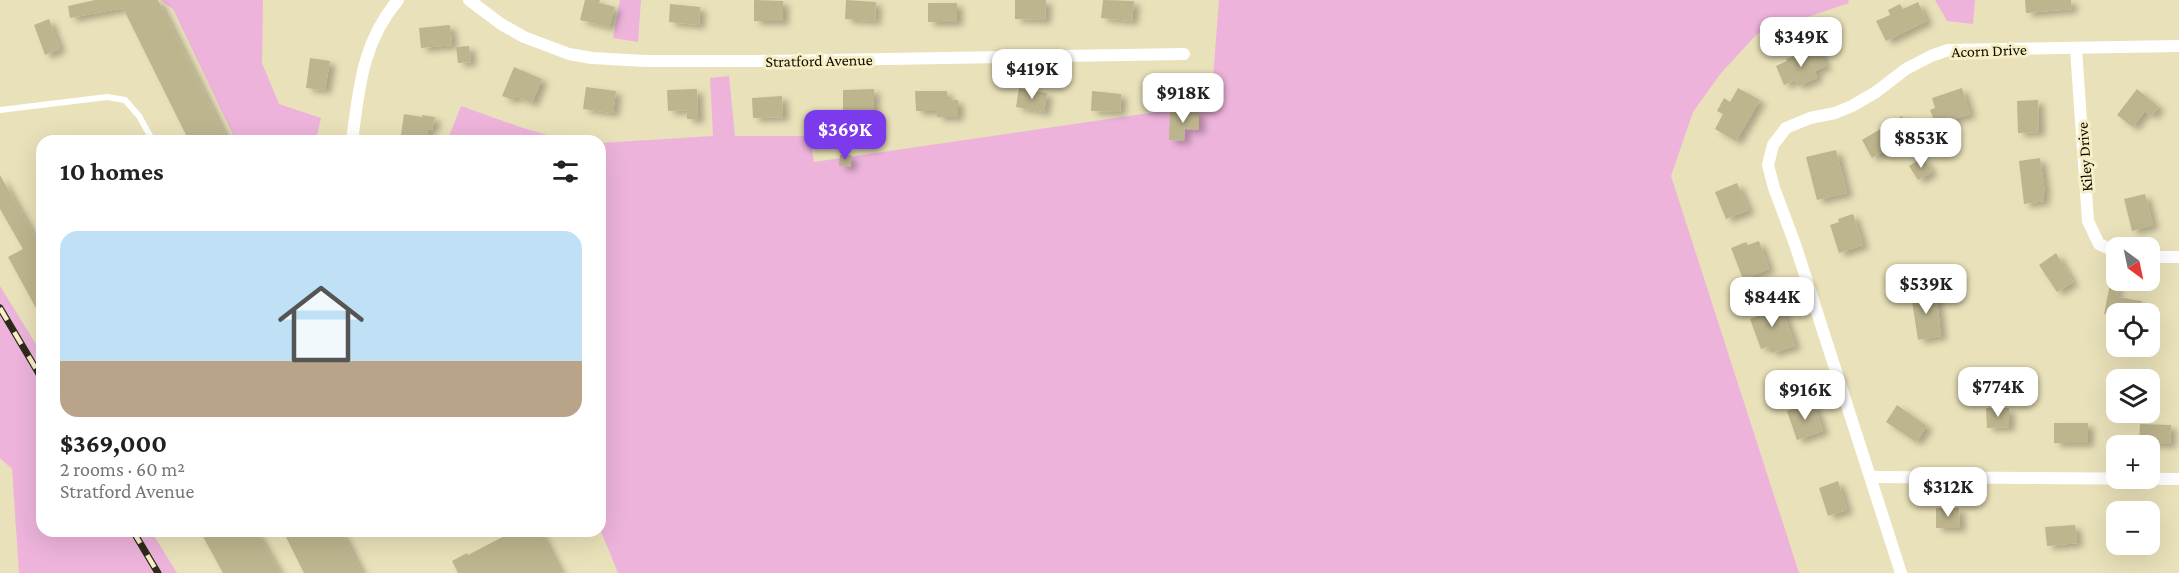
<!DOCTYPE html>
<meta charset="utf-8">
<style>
:root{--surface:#fff;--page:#f6f6f6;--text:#222;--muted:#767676;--line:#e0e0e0;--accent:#7c3aed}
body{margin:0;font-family:"Crimson Pro",serif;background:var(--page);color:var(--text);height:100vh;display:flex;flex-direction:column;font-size:22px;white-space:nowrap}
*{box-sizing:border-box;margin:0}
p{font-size:20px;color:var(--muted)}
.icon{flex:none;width:33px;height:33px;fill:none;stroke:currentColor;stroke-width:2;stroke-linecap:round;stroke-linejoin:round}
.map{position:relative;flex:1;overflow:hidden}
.drawer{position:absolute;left:36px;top:135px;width:570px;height:402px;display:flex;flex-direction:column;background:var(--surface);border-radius:18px;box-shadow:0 6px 24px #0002}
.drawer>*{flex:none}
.needle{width:39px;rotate:147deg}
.buttons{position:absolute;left:2106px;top:237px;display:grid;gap:12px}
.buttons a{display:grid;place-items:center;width:54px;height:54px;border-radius:12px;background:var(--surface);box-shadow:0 6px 24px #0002;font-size:30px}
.price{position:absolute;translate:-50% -51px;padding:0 14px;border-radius:12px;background:#fff;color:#222;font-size:20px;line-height:39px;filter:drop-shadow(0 2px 3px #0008)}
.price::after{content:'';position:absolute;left:50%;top:36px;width:18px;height:14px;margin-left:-9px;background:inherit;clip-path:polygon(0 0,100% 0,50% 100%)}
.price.active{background:var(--accent);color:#fff}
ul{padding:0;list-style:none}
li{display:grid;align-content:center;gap:12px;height:318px;padding:0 24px}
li+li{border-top:2px solid var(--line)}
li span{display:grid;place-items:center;height:186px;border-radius:18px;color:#555}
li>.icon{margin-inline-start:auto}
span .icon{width:108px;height:108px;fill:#fffc;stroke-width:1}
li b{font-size:26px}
h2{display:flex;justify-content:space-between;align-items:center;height:72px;padding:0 24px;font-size:26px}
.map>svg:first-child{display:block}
</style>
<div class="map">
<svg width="2179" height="573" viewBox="0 0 2179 573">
<defs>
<filter id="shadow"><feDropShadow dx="6" dy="4" stdDeviation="3" flood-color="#0004"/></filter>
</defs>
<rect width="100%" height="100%" fill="#e9e1b9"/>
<!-- green -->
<g fill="#edb3db">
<polygon points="160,0 263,0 262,63 279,104 321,118 316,141 236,141 173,9"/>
<polygon points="620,0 641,0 638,42 613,38"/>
<polygon points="1219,0 1848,0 1849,3 1757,34 1721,73 1693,112 1671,176 1799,573 618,573 600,529 600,143 713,136 710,78 729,76 735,136 810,136 814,162 1211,104"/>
<polygon points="1935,0 1975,0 1973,24 1947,21"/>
<polygon points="461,106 523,128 569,141 447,141"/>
<polygon points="0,286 42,354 42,531 151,531 177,573 19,573 12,469 0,458"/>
</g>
<!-- building -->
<g fill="#bdb58e" filter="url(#shadow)">
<polygon points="95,0 158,0 228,141 189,141 123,8 70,18 68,6"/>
<polygon points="585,0 600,0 599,3 615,7 609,27 580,20"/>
<polygon points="754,0 783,1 783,21 754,21"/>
<polygon points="846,0 876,2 875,21 845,19"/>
<polygon points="1015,0 1046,0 1045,20 1015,19"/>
<polygon points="1103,0 1134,1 1132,21 1101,18"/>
<polygon points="2025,0 2071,0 2072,9 2026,13"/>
<polygon points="1918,2 1927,21 1886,41 1876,21 1890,15 1888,10 1900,4 1903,9"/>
<rect x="928" y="3" width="29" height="19"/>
<polygon points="670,4 700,7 699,25 669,22"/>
<polygon points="49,19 60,49 45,55 34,25"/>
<polygon points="450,25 452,45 421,48 419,28"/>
<polygon points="469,46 471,62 458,63 456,47"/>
<polygon points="1818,48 1826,66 1815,71 1817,78 1798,86 1795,80 1784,85 1776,66 1787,61 1786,59"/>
<polygon points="310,58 330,61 325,90 306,88"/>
<polygon points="514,67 542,79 532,103 515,96 513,100 502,96"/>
<polygon points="586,87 616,91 613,113 583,109"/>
<polygon points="1019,88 1047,93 1044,112 1016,107"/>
<polygon points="1738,88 1760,100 1736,141 1715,129 1723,114 1717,111 1724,98 1730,102"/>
<polygon points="1962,88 1970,114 1936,125 1930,110 1935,108 1932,98"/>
<polygon points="697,89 698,119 687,119 686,110 668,111 667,90"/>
<polygon points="874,89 874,110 843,111 843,90"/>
<polygon points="2137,89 2159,107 2151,116 2145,111 2133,127 2117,115"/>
<polygon points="915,91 947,91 947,99 958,100 958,117 937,117 937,111 916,111"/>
<polygon points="1092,91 1121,94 1120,112 1091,111"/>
<polygon points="782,96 783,117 753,118 752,98"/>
<polygon points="2038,100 2039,132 2018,133 2017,101"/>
<polygon points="1170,110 1199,111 1199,130 1185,129 1184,141 1169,140"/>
<polygon points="404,114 422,117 422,115 435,117 432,130 428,129 426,141 400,141"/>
<polygon points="1902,116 1913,134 1872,158 1862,140"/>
<polygon points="1836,150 1847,193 1817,200 1806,157"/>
<polygon points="840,155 851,155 851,167 839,166"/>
<polygon points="1923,157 1932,172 1918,180 1909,166"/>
<polygon points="2040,158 2045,192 2043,193 2044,201 2024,204 2019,161"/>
<polygon points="0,175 37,241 42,238 42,319 8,257 23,249 0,209"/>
<polygon points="1737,183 1749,210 1726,219 1715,192"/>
<polygon points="2145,194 2153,225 2132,231 2124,199"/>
<polygon points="1853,214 1863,245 1839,253 1830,225 1839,222 1838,219"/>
<polygon points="1759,241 1769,269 1743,279 1731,248 1746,242 1748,245"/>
<polygon points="2056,253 2073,282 2057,292 2039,265"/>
<polygon points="2111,279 2116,280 2116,297 2142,301 2139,314 2116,314 2116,317 2104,314"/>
<polygon points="1936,290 1941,336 1918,340 1911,294"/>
<polygon points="1780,301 1795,346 1771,353 1769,346 1761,349 1750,319 1758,316 1756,309"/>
<polygon points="1813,401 1823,431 1797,440 1787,411"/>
<polygon points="1897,405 1927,426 1916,442 1886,422"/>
<polygon points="1986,408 2009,408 2009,427 1987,428"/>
<rect x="2054" y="423" width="34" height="20"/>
<polygon points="2140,424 2171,425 2170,444 2139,444"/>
<polygon points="1838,481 1847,510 1828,516 1819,488"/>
<polygon points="1936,508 1959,508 1960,528 1936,528"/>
<polygon points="2075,525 2077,543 2047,546 2045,527"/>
<polygon points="200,531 256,531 280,573 223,573"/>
<polygon points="283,531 341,531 362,573 304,573"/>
<polygon points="514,531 540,531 561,573 458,573 452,561 467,553 468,555"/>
</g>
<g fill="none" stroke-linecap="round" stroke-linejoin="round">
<!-- service -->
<polyline stroke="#fff" stroke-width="6" points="0,110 107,97 125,100 139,116 153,141"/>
<!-- minor -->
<g stroke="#fff" stroke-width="12">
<polyline points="469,0 501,24 524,37 569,54 592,58 645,61 768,61 1184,54"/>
<polyline points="2076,49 2088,221 2099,244 2116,252"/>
<path d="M352,141c7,-52 10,-99 46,-141"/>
<polyline points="2150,257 2179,257"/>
<polyline points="1872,477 2179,479"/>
<polyline points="1901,573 1795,244 1774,188 1768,165 1773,145 1786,128 1810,118 1835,113 1852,106 1876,92 1906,69 1931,56 1948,50 2179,46"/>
</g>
<!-- rail casing -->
<g stroke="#2e2a1c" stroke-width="7">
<g id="rail">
<polyline points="0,308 42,379"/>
<polyline points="133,531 158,573"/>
</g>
</g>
<!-- rail -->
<use href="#rail" stroke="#f7efc6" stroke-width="4.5" stroke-dasharray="14" stroke-linecap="butt"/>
</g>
<g text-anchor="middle" stroke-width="6" stroke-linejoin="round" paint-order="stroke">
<!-- street labels -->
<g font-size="16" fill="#0e0b01" stroke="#f7efc6">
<text transform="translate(1989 50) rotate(-2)" y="6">Acorn Drive</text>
<text transform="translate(819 60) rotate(-1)" y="6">Stratford Avenue</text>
<text transform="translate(2084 157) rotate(-94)" y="6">Kiley Drive</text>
</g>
</g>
</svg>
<div class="buttons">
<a><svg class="needle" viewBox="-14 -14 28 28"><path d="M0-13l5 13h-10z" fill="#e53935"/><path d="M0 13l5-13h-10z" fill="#767676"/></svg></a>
<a><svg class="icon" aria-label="locate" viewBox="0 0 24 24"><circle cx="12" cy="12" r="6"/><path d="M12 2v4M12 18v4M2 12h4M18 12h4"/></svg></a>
<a><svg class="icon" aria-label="layers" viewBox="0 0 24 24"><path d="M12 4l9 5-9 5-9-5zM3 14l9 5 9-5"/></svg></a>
<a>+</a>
<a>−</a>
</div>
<b class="price" style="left:1801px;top:68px">$349K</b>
<b class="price" style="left:1032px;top:100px">$419K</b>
<b class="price" style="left:1183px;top:124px">$918K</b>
<b class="price active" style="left:845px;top:161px">$369K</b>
<b class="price" style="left:1921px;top:169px">$853K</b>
<b class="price" style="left:1926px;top:315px">$539K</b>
<b class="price" style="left:1772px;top:328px">$844K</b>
<b class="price" style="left:1998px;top:418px">$774K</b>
<b class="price" style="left:1805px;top:421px">$916K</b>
<b class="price" style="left:1948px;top:518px">$312K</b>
<section class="drawer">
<h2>10 homes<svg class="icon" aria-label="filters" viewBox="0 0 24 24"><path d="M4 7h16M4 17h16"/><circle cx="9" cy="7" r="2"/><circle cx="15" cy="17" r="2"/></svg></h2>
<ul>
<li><span style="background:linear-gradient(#bfe0f5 70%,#b9a48a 0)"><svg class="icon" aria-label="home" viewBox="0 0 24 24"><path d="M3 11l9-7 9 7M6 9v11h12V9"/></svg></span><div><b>$369,000</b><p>2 rooms · 60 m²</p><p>Stratford Avenue</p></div></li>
</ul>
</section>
</div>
